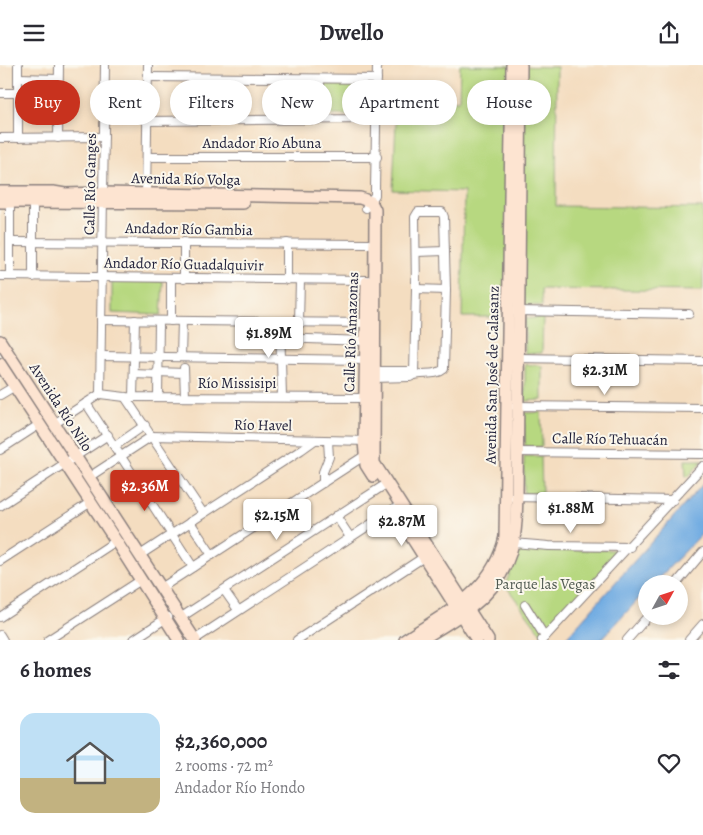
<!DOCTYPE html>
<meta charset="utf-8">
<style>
:root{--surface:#fff;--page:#f2f2f3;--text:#2b2b33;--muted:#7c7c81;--line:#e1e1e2;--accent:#c8321e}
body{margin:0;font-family:Alegreya,serif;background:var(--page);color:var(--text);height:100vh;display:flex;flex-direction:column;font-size:19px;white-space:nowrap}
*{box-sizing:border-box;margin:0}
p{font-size:16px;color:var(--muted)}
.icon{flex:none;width:28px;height:28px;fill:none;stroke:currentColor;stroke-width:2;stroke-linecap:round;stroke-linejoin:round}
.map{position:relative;height:575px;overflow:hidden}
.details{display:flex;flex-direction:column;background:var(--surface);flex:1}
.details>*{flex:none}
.banner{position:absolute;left:15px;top:15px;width:674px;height:45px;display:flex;gap:10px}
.needle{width:32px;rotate:50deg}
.fabs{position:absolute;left:638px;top:510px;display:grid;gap:10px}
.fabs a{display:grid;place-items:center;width:50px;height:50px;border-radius:50%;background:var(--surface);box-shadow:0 2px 8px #0003;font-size:25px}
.price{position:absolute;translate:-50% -42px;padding:0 11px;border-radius:5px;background:#fff;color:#222;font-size:16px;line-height:32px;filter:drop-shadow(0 1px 2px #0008)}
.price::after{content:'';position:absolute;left:50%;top:30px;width:15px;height:11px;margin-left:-8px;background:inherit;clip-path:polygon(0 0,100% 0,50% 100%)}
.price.current{background:var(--accent);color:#fff}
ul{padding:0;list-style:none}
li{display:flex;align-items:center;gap:15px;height:125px;padding:0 20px}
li+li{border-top:1px solid var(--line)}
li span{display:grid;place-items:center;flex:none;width:140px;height:100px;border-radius:15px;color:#555}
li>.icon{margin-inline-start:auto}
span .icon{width:60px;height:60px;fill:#fffc;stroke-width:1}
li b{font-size:21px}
h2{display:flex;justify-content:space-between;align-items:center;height:60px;padding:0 20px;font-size:21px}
.chip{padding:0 18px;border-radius:22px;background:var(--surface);box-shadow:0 2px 8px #0003;font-size:18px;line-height:45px}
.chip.current{background:var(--accent);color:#fff}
header{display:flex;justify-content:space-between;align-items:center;height:65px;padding:0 20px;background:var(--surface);font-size:22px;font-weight:700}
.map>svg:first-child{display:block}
</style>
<header><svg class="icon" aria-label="menu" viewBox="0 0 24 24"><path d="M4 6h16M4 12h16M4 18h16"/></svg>Dwello<svg class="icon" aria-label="share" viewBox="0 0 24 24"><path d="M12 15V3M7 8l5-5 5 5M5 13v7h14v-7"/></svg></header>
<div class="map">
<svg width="703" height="575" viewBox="0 0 703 575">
<rect width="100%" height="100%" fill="#fbf7ec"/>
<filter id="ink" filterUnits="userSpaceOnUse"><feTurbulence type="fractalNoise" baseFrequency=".02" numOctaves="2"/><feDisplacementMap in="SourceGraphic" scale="10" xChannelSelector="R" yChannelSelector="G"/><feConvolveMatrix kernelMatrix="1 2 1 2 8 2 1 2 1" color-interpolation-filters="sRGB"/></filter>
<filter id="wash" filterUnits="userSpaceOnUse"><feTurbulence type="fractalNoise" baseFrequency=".0096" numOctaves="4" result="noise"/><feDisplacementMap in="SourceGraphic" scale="20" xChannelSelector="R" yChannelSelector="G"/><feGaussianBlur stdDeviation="1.12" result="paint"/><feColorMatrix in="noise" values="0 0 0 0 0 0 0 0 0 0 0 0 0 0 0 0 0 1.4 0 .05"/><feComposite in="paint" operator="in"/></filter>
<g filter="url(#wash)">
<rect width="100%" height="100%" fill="#f4ddc0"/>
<!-- green -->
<g fill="#b7d880" stroke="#6c7d5e">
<polygon points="460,0 557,2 556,141 703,143 703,226 541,224 542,241 500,238 499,252 462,252 464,127 393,125 397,34 459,35"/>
<polygon points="325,16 367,19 368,50 324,50"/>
<polygon points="112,215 163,216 161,250 112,248"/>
<polygon points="543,252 542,288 525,289 525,254"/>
<polygon points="525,299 542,301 542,335 525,336"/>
<polygon points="541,347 542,382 525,381 524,348"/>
<polygon points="524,391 541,391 542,428 524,429"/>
<polygon points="685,395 703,395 688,412 686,411"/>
<polygon points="519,485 621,485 543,571 505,520"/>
</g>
<!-- water -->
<polygon fill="#71ace2" stroke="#4a678e" points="703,419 703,468 653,519 646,519 646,526 601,575 564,575"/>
</g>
<g filter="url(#ink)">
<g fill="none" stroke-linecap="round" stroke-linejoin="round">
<!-- street casing -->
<g stroke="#8b807e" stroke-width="10">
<g id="street">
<polyline points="18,0 18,73"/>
<polyline points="148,12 377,14"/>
<polyline points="19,13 58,14"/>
<polyline points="232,13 233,55"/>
<polyline points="0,28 19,28"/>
<polyline points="319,54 320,14"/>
<polyline points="146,56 376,54"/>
<polyline points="0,73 104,72"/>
<polyline points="58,73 59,0"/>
<polyline points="147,92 377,92"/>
<polyline points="146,133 148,0"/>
<polyline points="33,137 33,212"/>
<polyline points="366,143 375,130 375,125 377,0"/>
<polyline points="10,177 368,179"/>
<polyline points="287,178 287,215"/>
<polyline points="416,187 445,186"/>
<polyline points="0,211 367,215"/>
<polyline points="10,211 10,137"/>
<polyline points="184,214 184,177"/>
<polyline points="416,224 446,225"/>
<polyline points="515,246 689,249"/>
<polyline points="101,255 365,258"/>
<polyline points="171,256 171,214"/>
<polyline points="280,257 282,332"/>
<polyline points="299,257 300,215"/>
<polyline points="280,273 364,276"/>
<polyline points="101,291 364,295"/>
<polyline points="181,292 182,256"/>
<polyline points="518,293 703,296"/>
<polyline points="184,303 185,332"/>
<polyline points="373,306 410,306 414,309"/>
<polyline points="157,307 184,308"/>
<polyline points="134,309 158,310"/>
<path d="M373,313l37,-1c10,-6 25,0 34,-8l2,-79 -2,-73 -2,-5h-24l-3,5 1,72 -2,85"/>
<polyline points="100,329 105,0"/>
<polyline points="100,329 125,332 368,333"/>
<polyline points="0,330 15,321"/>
<polyline points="125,332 203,448"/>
<polyline points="133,332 135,255"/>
<polyline points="158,332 159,256"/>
<polyline points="86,338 193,502"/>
<polyline points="515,341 703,343"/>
<polyline points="54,359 100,329"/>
<polyline points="115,381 145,360"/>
<polyline points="0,385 40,359"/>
<polyline points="517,387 703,389"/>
<polyline points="89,412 152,371 368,376"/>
<polyline points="323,418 323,407 329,392 328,376"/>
<polyline points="513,432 673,435"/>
<polyline points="0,441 108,370"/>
<polyline points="336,451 350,472"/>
<polyline points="190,457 212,490"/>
<polyline points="513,478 549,481 630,482"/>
<polyline points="140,490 301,385 315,375"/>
<polyline points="0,496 91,437"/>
<polyline points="676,519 703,487"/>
<polyline points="161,523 364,391"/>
<polyline points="224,525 238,545"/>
<polyline points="525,540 545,572"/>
<polyline points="0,552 116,476"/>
<polyline points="180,553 386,419"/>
<polyline points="0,570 3,575"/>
<polyline points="48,575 141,515"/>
<polyline points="133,575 168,552"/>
<polyline points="194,575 400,440"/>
<polyline points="297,575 424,492"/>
<polyline points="542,575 703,401"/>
<polyline points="627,575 648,551"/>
<polyline points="689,575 703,559"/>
</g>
</g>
<!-- secondary casing -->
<g stroke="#8b807e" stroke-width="14">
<g id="secondary">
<polyline points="0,127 53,127 65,129 103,128 360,133 371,137 375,145 374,398 488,575"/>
<polyline points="0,137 243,138"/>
<polyline points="367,217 364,376 366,400 373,411"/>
<polyline points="0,276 195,575"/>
<polyline points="0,299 116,476 179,575"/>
<polyline points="400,454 477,575"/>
<path d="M405,575c43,-29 87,-47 100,-103l7,-472"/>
<path d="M421,575c42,-27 80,-44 92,-97 4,-15 3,-31 4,-46l4,-432"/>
</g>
</g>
<!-- street -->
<use href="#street" stroke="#fff" stroke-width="8"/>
<!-- secondary -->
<use href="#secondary" stroke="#fde4d1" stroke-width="11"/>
</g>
</g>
<g text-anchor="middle" stroke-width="4" stroke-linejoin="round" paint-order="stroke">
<!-- street labels -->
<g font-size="15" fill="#22223b" stroke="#fbf7ec">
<text x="262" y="83">Andador Río Abuna</text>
<text transform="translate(186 114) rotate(1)" y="5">Avenida Río Volga</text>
<text transform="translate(90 119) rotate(-89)" y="5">Calle Río Ganges</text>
<text transform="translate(189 164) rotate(1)" y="5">Andador Río Gambia</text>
<text transform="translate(184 199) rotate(1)" y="5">Andador Río Guadalquivir</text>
<text transform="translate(351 267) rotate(-88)" y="5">Calle Río Amazonas</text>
<text transform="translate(492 310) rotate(-89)" y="5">Avenida San José de Calasanz</text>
<text x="237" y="323">Río Missisipi</text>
<text transform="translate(61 342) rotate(57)" y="5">Avenida Río Nilo</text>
<text transform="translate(263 360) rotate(1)" y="5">Río Havel</text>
<text transform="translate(610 374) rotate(1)" y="5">Calle Río Tehuacán</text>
</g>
<!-- park labels -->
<g font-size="15" fill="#4f5950" stroke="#fbf7ec">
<text x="545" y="524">Parque las Vegas</text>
</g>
</g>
</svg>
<div class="fabs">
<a><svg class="needle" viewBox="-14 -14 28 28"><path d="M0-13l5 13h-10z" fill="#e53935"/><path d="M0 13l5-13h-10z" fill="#7c7c81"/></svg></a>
</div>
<b class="price" style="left:269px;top:294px">$1.89M</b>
<b class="price" style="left:605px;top:331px">$2.31M</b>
<b class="price current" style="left:145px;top:447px">$2.36M</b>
<b class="price" style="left:571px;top:469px">$1.88M</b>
<b class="price" style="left:277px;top:476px">$2.15M</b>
<b class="price" style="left:402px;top:482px">$2.87M</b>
<div class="banner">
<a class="chip current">Buy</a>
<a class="chip">Rent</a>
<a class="chip">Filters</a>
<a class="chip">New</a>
<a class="chip">Apartment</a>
<a class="chip">House</a>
</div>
</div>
<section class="details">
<h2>6 homes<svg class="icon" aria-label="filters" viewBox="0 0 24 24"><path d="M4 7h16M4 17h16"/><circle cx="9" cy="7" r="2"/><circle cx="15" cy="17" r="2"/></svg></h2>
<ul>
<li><span style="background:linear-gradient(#bfe0f5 65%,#c2b280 0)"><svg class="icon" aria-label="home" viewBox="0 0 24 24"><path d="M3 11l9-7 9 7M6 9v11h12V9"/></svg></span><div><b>$2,360,000</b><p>2 rooms · 72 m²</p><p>Andador Río Hondo</p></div><svg class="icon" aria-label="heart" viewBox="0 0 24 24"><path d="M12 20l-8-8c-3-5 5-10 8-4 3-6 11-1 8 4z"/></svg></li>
</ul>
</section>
